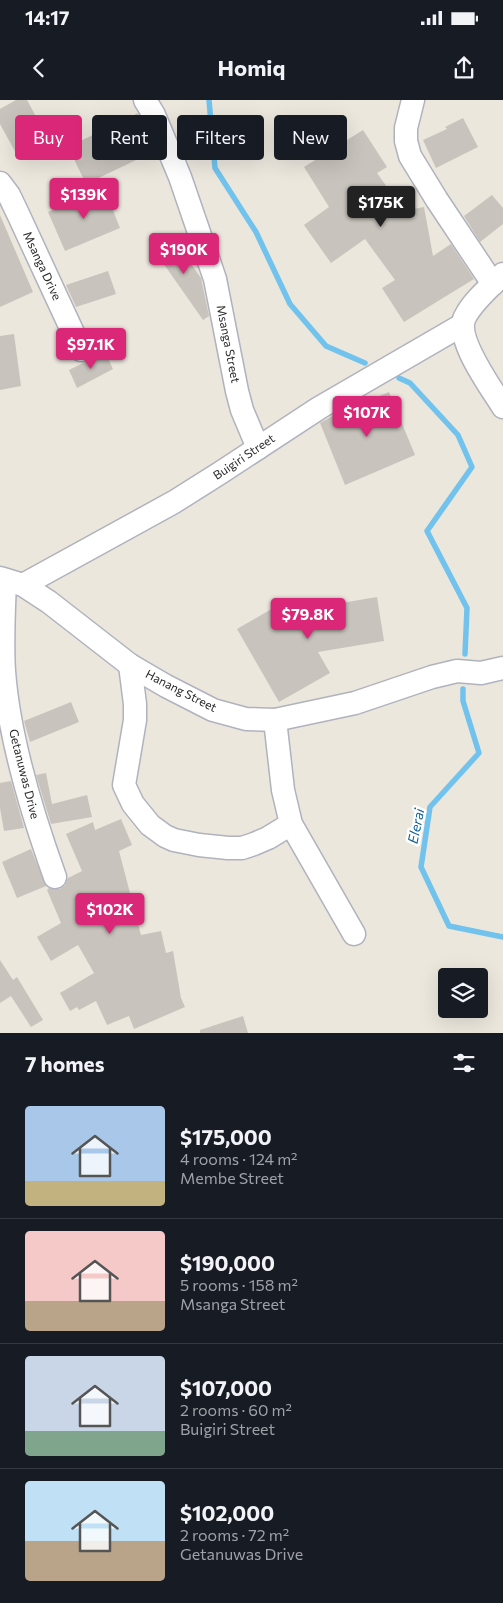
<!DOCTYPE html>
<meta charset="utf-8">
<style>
:root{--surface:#171b24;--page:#242831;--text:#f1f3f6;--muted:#9ea1a6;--line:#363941;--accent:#db2777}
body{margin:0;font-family:Commissioner,sans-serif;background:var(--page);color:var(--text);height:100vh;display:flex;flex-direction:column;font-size:19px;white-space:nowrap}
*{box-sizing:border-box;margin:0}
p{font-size:16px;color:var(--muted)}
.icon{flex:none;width:28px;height:28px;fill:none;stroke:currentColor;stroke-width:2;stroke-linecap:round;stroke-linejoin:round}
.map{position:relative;height:933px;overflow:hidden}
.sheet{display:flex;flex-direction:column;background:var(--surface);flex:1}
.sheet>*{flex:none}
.banner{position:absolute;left:15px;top:15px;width:474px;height:45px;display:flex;gap:10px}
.tools{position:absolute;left:438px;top:868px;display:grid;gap:10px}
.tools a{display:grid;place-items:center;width:50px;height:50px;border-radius:5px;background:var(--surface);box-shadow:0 5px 20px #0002;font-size:25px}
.price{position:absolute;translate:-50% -42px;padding:0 11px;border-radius:5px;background:var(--accent);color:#fff;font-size:16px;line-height:32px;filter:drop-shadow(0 1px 2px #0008)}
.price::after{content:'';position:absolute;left:50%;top:30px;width:15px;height:11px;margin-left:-8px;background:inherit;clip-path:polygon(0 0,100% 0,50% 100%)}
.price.active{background:#222;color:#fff}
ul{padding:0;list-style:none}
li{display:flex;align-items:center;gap:15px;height:125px;padding:0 25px}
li+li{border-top:1px solid var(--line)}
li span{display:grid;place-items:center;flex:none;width:140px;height:100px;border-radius:5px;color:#555}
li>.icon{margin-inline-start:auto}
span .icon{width:60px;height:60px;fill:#fffc;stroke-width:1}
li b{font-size:21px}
h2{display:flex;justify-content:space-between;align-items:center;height:60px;padding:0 25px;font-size:21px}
.pill{padding:0 18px;border-radius:5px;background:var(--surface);box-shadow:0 5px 20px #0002;font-size:18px;line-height:45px}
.pill.active{background:var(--accent);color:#fff}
.status{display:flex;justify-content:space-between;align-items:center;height:35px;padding:0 25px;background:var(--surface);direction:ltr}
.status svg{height:14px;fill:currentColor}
header{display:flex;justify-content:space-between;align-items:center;height:65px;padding:0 25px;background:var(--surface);font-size:22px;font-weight:700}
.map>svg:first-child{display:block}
</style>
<div class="status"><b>14:17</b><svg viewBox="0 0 49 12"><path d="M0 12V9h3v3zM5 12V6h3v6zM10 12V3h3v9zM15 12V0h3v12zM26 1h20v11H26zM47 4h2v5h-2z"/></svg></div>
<header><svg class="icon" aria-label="back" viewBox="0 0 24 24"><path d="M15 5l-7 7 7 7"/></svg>Homiq<svg class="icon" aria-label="share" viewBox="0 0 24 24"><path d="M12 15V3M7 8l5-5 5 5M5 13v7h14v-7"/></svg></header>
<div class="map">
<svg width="503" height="933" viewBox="0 0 503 933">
<rect width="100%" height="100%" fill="#ece7dd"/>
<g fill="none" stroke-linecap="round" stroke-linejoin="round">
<!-- stream -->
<g stroke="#71c3ed" stroke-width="5.5">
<polyline points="209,0 215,68 256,132 290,204 326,246 365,263"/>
<polyline points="399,278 410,283 458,335 472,367 427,431 467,508 465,554"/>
<polyline points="463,589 463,601 479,653 430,707 421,767 449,826 503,837"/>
</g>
</g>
<!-- building -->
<g fill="#c8c3bc">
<polygon points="16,0 27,0 48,39 17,55 0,24 0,9"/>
<polygon points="138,13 155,51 86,84 68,47"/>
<polygon points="463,18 478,47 436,68 423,40 447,29 445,27"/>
<polygon points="363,30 387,67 377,73 404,111 424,107 433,156 451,144 474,179 404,222 382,188 395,180 365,139 331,163 304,125 329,107 304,67"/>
<polygon points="104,88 120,128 65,151 48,112"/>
<polygon points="492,95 503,108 503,124 480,142 464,116"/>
<polygon points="0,115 33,192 0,207"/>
<polygon points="172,137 201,178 209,216 203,220 154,150"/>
<polygon points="108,171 116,194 76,207 66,185"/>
<polygon points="14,234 21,286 0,290 0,236"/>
<polygon points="105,252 113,269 77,288 69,270"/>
<polygon points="389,292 415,355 345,385 320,323 336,314"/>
<polygon points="377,497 384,541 318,552 330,573 279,602 237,529 287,500 294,511"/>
<polygon points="71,602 79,622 30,642 24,621"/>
<polygon points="46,673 52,704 87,695 92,717 51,724 36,675"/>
<polygon points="11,681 24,728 4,731 0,708 0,683"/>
<polygon points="121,719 132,745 119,751 141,835 161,831 166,853 173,851 181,898 185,907 134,929 129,916 107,925 96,901 79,910 77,907 70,911 60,893 94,873 78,845 51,861 37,837 61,823 47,790 49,788 60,789 65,785 68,778 82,771 66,734 93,722 95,730"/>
<polygon points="31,749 46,786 17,798 2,762"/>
<polygon points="0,860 13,880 17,877 43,920 31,927 11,896 0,903"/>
<polygon points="243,916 248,933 200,933 200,930"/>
</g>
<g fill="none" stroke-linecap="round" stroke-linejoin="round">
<!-- street casing -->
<g stroke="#b0b2be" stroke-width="25">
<g id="street">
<polyline points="145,0 154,15 180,77 215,179 237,291 242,310 258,348"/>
<polyline points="413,0 406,28 406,41 410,56 437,100 493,184"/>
<polyline points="0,83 9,95 19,116 81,250"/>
<path d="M503,174c-13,13 -30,27 -38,43 -11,21 27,72 38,90"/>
<polyline points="0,478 23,485 49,502 130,565 166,586 213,610 246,619 275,620 355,603 432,577 457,571 481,573 503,568"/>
<path d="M5,480c-1,30 -3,61 -1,91 5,68 28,142 51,206"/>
<polyline points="23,485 174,402 220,373 319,308 462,225"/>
<polyline points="130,565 135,604 135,620 124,685 133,704 150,725 165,736 174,740 199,745 228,748 242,748 254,744 268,738 291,724"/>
<polyline points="275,620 283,690 291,724 354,834"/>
</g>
</g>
<!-- street -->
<use href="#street" stroke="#fff" stroke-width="22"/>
</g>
<g text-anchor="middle" stroke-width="5" stroke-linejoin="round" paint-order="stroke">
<!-- street labels -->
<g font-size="12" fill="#2a2a2a" stroke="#fff">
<text transform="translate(42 166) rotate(65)" y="4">Msanga Drive</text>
<text transform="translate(228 244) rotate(79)" y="4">Msanga Street</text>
<text transform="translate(244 357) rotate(-34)" y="4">Buigiri Street</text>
<text transform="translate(181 591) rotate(27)" y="4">Hanang Street</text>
<text transform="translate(24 674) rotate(76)" y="4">Getanuwas Drive</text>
</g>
<!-- water labels -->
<g font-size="14" font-style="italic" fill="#0f609a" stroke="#fff">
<text transform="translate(416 726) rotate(-78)" y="5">Elerai</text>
</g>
</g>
</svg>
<div class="tools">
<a><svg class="icon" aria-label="layers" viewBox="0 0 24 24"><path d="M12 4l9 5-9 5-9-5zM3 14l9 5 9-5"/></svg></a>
</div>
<b class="price" style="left:84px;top:120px">$139K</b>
<b class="price active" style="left:381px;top:128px">$175K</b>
<b class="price" style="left:184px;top:175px">$190K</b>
<b class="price" style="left:91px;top:270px">$97.1K</b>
<b class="price" style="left:367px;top:338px">$107K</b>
<b class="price" style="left:308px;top:540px">$79.8K</b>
<b class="price" style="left:110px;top:835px">$102K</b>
<div class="banner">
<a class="pill active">Buy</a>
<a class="pill">Rent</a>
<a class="pill">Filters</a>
<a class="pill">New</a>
</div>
</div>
<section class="sheet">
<h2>7 homes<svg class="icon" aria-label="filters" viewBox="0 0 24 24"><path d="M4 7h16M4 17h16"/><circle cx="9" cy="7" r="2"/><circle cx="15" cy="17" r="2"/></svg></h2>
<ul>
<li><span style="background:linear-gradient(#a9c7e8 75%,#c2b280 0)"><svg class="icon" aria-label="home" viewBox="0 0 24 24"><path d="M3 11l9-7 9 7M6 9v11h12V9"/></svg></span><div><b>$175,000</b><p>4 rooms · 124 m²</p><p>Membe Street</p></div></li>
<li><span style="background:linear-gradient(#f6c9c9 70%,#b9a48a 0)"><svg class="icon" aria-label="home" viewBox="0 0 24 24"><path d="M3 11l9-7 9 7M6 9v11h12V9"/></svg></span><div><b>$190,000</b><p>5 rooms · 158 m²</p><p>Msanga Street</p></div></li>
<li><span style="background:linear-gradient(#c9d6e8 75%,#7fa58c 0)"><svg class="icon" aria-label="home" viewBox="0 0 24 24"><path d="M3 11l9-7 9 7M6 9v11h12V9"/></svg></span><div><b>$107,000</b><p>2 rooms · 60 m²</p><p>Buigiri Street</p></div></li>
<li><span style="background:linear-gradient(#bfe0f5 60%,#b9a48a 0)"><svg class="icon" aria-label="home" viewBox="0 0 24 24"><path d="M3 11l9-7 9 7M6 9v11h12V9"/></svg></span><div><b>$102,000</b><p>2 rooms · 72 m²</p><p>Getanuwas Drive</p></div></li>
</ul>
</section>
